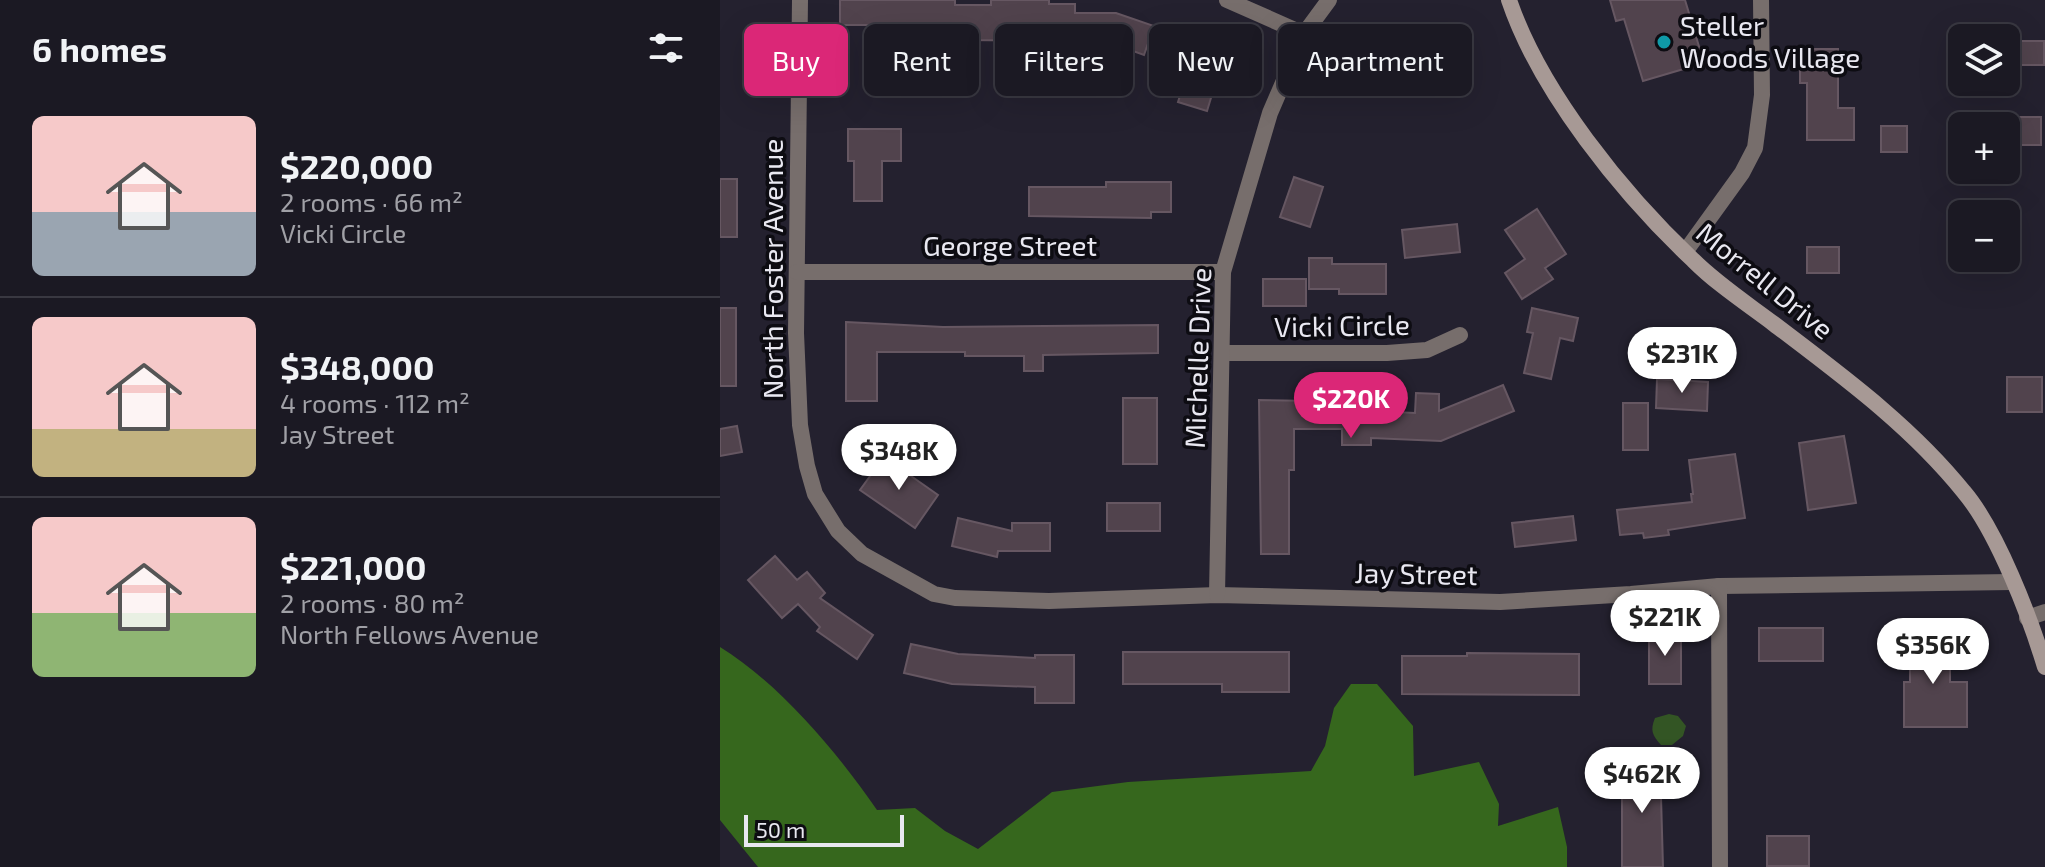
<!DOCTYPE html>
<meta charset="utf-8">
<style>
:root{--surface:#1b1923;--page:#24222b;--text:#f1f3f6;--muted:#a0a0a6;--line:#393841;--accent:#db2777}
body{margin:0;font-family:"Exo 2",sans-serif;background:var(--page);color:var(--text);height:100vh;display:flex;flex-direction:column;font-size:30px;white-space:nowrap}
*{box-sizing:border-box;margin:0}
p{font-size:26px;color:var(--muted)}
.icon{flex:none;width:44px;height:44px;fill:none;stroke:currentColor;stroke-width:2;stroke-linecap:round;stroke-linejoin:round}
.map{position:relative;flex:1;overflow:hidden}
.side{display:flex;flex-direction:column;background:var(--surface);width:720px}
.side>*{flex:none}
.top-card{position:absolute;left:24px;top:24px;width:760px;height:72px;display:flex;gap:16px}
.tools{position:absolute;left:1228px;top:24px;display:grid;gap:16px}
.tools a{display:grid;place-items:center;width:72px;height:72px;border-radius:12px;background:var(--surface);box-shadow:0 8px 32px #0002,0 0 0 2px var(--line);font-size:40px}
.scale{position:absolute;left:24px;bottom:20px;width:160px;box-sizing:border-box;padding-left:8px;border:4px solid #e9e8f1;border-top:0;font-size:22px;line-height:28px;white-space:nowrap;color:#e9e8f1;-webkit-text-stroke:6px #0d0c12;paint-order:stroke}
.price{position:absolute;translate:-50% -68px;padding:0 18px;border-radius:28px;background:#fff;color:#222;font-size:26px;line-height:52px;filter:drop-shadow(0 2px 4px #0008)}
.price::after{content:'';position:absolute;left:50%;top:48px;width:24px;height:18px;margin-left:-12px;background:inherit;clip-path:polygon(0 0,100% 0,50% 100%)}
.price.selected{background:var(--accent);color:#fff}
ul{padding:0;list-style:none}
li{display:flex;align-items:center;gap:24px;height:200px;padding:0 32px}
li+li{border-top:2px solid var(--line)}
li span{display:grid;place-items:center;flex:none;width:224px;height:160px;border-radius:12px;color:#555}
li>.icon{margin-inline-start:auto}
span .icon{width:96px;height:96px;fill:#fffc;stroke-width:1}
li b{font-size:34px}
h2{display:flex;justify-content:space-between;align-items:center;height:96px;padding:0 32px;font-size:34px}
.tag{padding:0 28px;border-radius:12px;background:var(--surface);box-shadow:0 8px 32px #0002,0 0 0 2px var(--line);font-size:28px;line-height:72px}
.tag.selected{background:var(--accent);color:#fff}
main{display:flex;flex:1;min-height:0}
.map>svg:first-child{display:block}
</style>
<main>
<section class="side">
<h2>6 homes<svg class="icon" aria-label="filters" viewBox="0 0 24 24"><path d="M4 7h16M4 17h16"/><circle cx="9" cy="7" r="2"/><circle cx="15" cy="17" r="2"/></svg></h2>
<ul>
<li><span style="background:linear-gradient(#f6c9c9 60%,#9aa5b1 0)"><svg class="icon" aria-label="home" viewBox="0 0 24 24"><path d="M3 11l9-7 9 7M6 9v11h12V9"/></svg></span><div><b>$220,000</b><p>2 rooms · 66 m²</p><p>Vicki Circle</p></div></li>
<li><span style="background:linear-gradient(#f6c9c9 70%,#c2b280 0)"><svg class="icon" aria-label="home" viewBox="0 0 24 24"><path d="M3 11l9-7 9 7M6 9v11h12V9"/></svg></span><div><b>$348,000</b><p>4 rooms · 112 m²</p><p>Jay Street</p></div></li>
<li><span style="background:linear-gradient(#f6c9c9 60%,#8fb573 0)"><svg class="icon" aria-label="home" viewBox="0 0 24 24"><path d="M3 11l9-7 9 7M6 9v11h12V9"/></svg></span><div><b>$221,000</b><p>2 rooms · 80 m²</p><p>North Fellows Avenue</p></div></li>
</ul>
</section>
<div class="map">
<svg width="1325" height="867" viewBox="0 0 1325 867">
<rect width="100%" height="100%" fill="#24212f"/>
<!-- green -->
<path fill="#335524" d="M949,714l9,2 8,10 -3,10 -11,9h-11c-9,-10 -11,-15 -6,-27z"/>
<!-- forest -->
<path fill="#36671d" d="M0,647c60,37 117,105 157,163l38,-2 30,23 33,18 74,-57 76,-10 183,-11 14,-25 9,-38 17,-24h26l36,42 1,50 65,-14 20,42 -1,22 60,-19 9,40v20h-809l-38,-47z"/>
<!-- building -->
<g fill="#51434d" stroke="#665762" stroke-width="2">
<polygon points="120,0 235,0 235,5 271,5 271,0 329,0 329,4 355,4 355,13 396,13 434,26 424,55 363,33 363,41 242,40 242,24 171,24 171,51 153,51 153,25 120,25"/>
<polygon points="890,0 965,0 984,63 923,81 904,19 896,21"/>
<rect x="1286" y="41" width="38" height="24"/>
<polygon points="1080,49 1118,49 1118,108 1134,108 1134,140 1087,140 1087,83 1080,83"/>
<polygon points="472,57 501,65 487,111 458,102"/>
<rect x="180" y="59" width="26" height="31"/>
<rect x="1286" y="117" width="35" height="28"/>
<rect x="1161" y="126" width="26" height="26"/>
<polygon points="128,129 181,129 181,161 162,161 162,201 134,201 134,161 128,161"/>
<polygon points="574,177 603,187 590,227 560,217"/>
<rect x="0" y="179" width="17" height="58"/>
<polygon points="386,182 451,182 451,212 431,212 431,218 309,216 309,187 386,187"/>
<polygon points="817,209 846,254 825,268 833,279 802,299 785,273 805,259 785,230"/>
<polygon points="737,224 740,252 685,258 682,230"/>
<rect x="1087" y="247" width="32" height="26"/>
<polygon points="589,258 612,258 612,264 666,264 666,294 619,294 619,289 589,289"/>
<rect x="543" y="279" width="43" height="27"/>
<rect x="0" y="308" width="16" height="78"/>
<polygon points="812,308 858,318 853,341 840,338 831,379 804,373 813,333 807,332"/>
<polygon points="126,322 223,327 438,325 438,353 323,355 323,371 304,371 304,356 245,356 245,352 157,352 157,401 126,401"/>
<rect x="1287" y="377" width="35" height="35"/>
<polygon points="937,379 988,382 987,411 936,408"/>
<polygon points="783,385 794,411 721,441 651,438 651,445 622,445 622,429 574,429 574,470 569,470 569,554 541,554 539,400 651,402 651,411 695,413 696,393 719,394 719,411"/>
<rect x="403" y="398" width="34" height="66"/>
<rect x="903" y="403" width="25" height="47"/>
<polygon points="17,426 22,452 0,456 0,429"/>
<polygon points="1124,436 1136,503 1088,510 1079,443"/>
<polygon points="1015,454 1025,518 948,530 949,535 924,538 923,533 900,535 897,510 972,502 971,494 973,494 969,460"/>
<polygon points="164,457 218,495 195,528 140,490"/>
<rect x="387" y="503" width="53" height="28"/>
<polygon points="853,516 856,540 795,547 792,523"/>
<polygon points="238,518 292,531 292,523 330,523 330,551 278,551 277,557 232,546"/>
<polygon points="55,556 77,580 87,572 105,593 100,598 153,635 137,659 97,631 100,627 78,604 62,618 28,580"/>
<rect x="1039" y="628" width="64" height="33"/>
<rect x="929" y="633" width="32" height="51"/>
<polygon points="1190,634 1230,634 1230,682 1247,682 1247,727 1184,727 1184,682 1190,682"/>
<polygon points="191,644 238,654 315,658 315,655 354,655 354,703 315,703 315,687 232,684 184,673"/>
<polygon points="403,652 569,652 569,692 502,692 502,684 403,684"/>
<polygon points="747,653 859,654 859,695 682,694 682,656 747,656"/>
<polygon points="902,762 940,762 943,867 902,867"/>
<rect x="1047" y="836" width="42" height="30"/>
</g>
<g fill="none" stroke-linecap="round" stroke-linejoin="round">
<!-- street -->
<g stroke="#776e6c" stroke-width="16">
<polyline points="80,0 76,333 80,425 87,466 95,494 118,531 142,554 214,594 235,598 329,601 497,595 780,602 911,594 999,586 1292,582"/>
<polyline points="507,0 584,34"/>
<polyline points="965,252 1022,173 1035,148 1042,95 1041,0"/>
<polyline points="77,272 503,272"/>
<polyline points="502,353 667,353 707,350 740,335"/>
<polyline points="999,586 1000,867"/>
<polyline points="497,595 503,272 550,113 584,34 609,0"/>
<polyline points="1307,618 1325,612"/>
</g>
<!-- secondary -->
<path stroke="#a79995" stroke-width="16" d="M789,0c31,92 114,194 184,260 24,24 53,43 81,64 67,51 136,101 190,168 33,39 66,125 81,175"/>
</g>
<!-- markers -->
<circle fill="#0f9aa8" stroke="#0d0c12" stroke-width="3" cx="944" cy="42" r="8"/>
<g text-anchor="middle" stroke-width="7" stroke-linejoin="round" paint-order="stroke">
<!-- poi labels -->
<g font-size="28" fill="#e9e8f1" stroke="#0d0c12" text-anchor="start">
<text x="960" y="36">Steller<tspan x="960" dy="32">Woods Village</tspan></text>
</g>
<!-- street labels -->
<g font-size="28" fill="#e9e8f1" stroke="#0d0c12">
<text x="290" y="256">George Street</text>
<text transform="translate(53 269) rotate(-90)" y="10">North Foster Avenue</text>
<text transform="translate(1045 281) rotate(39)" y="10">Morrell Drive</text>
<text transform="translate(622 326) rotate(-1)" y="10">Vicki Circle</text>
<text transform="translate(478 358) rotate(-88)" y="10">Michelle Drive</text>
<text transform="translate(696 574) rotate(1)" y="10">Jay Street</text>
</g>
</g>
</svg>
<div class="tools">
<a><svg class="icon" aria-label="layers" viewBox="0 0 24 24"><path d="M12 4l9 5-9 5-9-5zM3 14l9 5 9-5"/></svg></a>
<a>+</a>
<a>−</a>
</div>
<div class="scale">50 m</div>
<b class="price" style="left:962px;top:395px">$231K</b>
<b class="price selected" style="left:631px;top:440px">$220K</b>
<b class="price" style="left:179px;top:492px">$348K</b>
<b class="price" style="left:945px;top:658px">$221K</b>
<b class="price" style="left:1213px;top:686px">$356K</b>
<b class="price" style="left:922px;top:815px">$462K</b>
<div class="top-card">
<a class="tag selected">Buy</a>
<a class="tag">Rent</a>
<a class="tag">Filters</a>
<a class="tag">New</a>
<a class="tag">Apartment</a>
</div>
</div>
</main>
